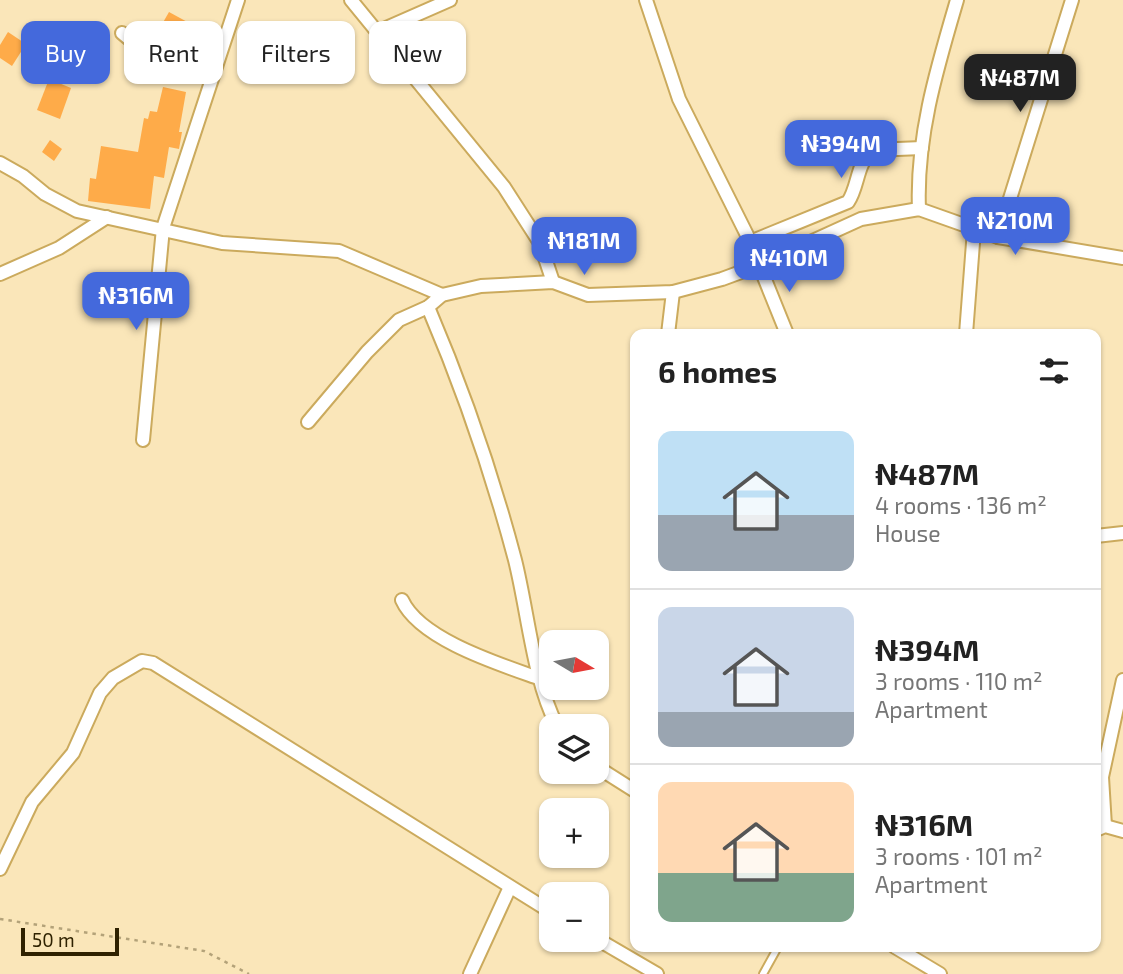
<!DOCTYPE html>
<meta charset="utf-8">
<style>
:root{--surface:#fff;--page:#f6f6f6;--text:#222;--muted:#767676;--line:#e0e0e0;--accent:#4469dc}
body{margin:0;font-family:"Exo 2",sans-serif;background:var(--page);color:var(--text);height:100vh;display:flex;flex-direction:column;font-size:26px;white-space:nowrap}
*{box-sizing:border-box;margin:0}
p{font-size:23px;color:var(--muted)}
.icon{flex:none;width:38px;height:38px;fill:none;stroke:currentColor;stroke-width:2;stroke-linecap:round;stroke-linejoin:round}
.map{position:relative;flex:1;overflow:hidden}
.drawer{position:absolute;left:630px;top:329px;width:471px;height:623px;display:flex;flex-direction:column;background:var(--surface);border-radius:14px;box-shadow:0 2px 5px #0004}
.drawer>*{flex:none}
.banner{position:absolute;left:21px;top:21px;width:504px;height:63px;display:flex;gap:14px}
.needle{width:46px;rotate:100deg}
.controls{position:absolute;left:539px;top:630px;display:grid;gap:14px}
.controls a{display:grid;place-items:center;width:70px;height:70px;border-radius:14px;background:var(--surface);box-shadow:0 2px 5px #0004;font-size:35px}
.scale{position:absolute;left:21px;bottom:18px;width:98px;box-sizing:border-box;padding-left:7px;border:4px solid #2f2201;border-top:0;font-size:19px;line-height:24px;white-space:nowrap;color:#2f2201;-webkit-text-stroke:5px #fae6b9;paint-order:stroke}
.price{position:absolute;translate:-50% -60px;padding:0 16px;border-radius:14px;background:var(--accent);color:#fff;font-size:23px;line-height:46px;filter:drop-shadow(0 2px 4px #0008)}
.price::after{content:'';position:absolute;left:50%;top:42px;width:21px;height:16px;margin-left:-10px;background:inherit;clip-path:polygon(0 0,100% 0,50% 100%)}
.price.on{background:#222;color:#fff}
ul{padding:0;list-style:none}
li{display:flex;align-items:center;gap:21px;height:175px;padding:0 28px}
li+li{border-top:2px solid var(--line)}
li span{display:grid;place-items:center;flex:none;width:196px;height:140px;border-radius:14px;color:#555}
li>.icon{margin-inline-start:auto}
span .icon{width:84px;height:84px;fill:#fffc;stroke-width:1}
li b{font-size:30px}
h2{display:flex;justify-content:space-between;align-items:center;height:84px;padding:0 28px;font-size:30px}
.tag{padding:0 24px;border-radius:14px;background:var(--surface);box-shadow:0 2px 5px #0004;font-size:24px;line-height:63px}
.tag.on{background:var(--accent);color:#fff}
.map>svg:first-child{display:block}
</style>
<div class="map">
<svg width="1123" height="974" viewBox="0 0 1123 974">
<rect width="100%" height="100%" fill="#fae6b9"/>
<!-- building -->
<g fill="#feab49">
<polygon points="169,12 191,24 179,45 157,33"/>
<polygon points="8,32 26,44 12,66 0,58 0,45"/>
<polygon points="51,34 63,41 49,69 36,63"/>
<polygon points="49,79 71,88 60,119 37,110"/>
<polygon points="163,87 186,92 179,132 182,132 179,149 169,147 164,178 154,176 150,209 88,201 90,178 96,179 101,146 138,152 144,118 148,119 150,111 157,112"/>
<polygon points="50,140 62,149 54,161 42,152"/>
</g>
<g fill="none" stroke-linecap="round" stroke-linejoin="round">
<!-- lane casing -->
<g stroke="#cbaa5d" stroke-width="10">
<polyline id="lane" points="763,974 778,947"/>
</g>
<!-- street casing -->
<g stroke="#cbaa5d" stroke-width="16">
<g id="street">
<polyline points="351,0 504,187 540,243 553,282"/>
<polyline points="646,0 679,99 747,235 787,334"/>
<polyline points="377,32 450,0"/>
<polyline points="122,33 140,48 212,73"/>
<polyline points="0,163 23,176 45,194 77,211 222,243 339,251 442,295"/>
<path d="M919,209c-3,-72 18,-141 38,-209"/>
<polyline points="998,237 1072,0"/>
<path d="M750,242l98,-40c11,-16 8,-39 25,-52l49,-2"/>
<polyline points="0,274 59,248 107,217"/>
<path d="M428,307c35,82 64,166 87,253 13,52 18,119 42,166"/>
<polyline points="668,334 673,292"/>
<polyline points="966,334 974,230"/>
<polyline points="308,422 367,352 399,320 428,307 442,295 481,286 553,282 588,295 673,292 722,279 760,265 861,219 919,209 998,237 1123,258"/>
<polyline points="143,440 163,228 238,0"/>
<polyline points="1096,536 1123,533"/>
<path d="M402,600c18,40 100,65 139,79"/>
<polyline points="597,767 635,791"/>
<polyline points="1105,826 1102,777 1123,680"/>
<polyline points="1096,830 1105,826 1123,831"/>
<polyline points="0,869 32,802 73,753 100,693 113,678 142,661 153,663 551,912"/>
<polyline points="597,939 657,974"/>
<polyline points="895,947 940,974"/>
<polyline points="470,974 510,887"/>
</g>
</g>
<!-- path -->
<polyline stroke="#b3a279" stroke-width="2.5" stroke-dasharray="3.5 5" stroke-linecap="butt" points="0,919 204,951 249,974"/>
<!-- lane -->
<use href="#lane" stroke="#fff" stroke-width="6"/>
<!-- street -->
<use href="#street" stroke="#fff" stroke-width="12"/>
</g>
</svg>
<div class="controls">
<a><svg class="needle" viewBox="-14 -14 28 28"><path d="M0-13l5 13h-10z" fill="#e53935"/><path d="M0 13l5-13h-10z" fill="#767676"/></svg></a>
<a><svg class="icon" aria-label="layers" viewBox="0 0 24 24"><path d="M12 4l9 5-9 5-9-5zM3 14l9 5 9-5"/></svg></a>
<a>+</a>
<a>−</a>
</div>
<div class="scale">50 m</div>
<b class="price on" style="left:1020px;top:114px">₦487M</b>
<b class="price" style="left:841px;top:180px">₦394M</b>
<b class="price" style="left:1015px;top:257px">₦210M</b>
<b class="price" style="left:584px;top:277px">₦181M</b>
<b class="price" style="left:789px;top:294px">₦410M</b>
<b class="price" style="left:136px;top:332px">₦316M</b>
<div class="banner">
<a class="tag on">Buy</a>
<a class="tag">Rent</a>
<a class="tag">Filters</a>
<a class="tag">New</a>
</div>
<section class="drawer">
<h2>6 homes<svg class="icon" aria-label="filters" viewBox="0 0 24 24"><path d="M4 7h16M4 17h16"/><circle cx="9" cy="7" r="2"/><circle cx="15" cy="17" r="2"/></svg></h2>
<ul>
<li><span style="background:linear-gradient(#bfe0f5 60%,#9aa5b1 0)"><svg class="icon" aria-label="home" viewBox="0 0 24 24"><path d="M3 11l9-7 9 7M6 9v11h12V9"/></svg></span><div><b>₦487M</b><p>4 rooms · 136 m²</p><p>House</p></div></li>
<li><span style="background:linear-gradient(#c9d6e8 75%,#9aa5b1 0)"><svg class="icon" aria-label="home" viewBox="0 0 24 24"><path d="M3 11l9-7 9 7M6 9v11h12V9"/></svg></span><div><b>₦394M</b><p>3 rooms · 110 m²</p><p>Apartment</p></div></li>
<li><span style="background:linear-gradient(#ffd9b3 65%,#7fa58c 0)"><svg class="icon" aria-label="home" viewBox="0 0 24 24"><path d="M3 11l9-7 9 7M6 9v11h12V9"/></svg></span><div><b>₦316M</b><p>3 rooms · 101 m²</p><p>Apartment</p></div></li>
</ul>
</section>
</div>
